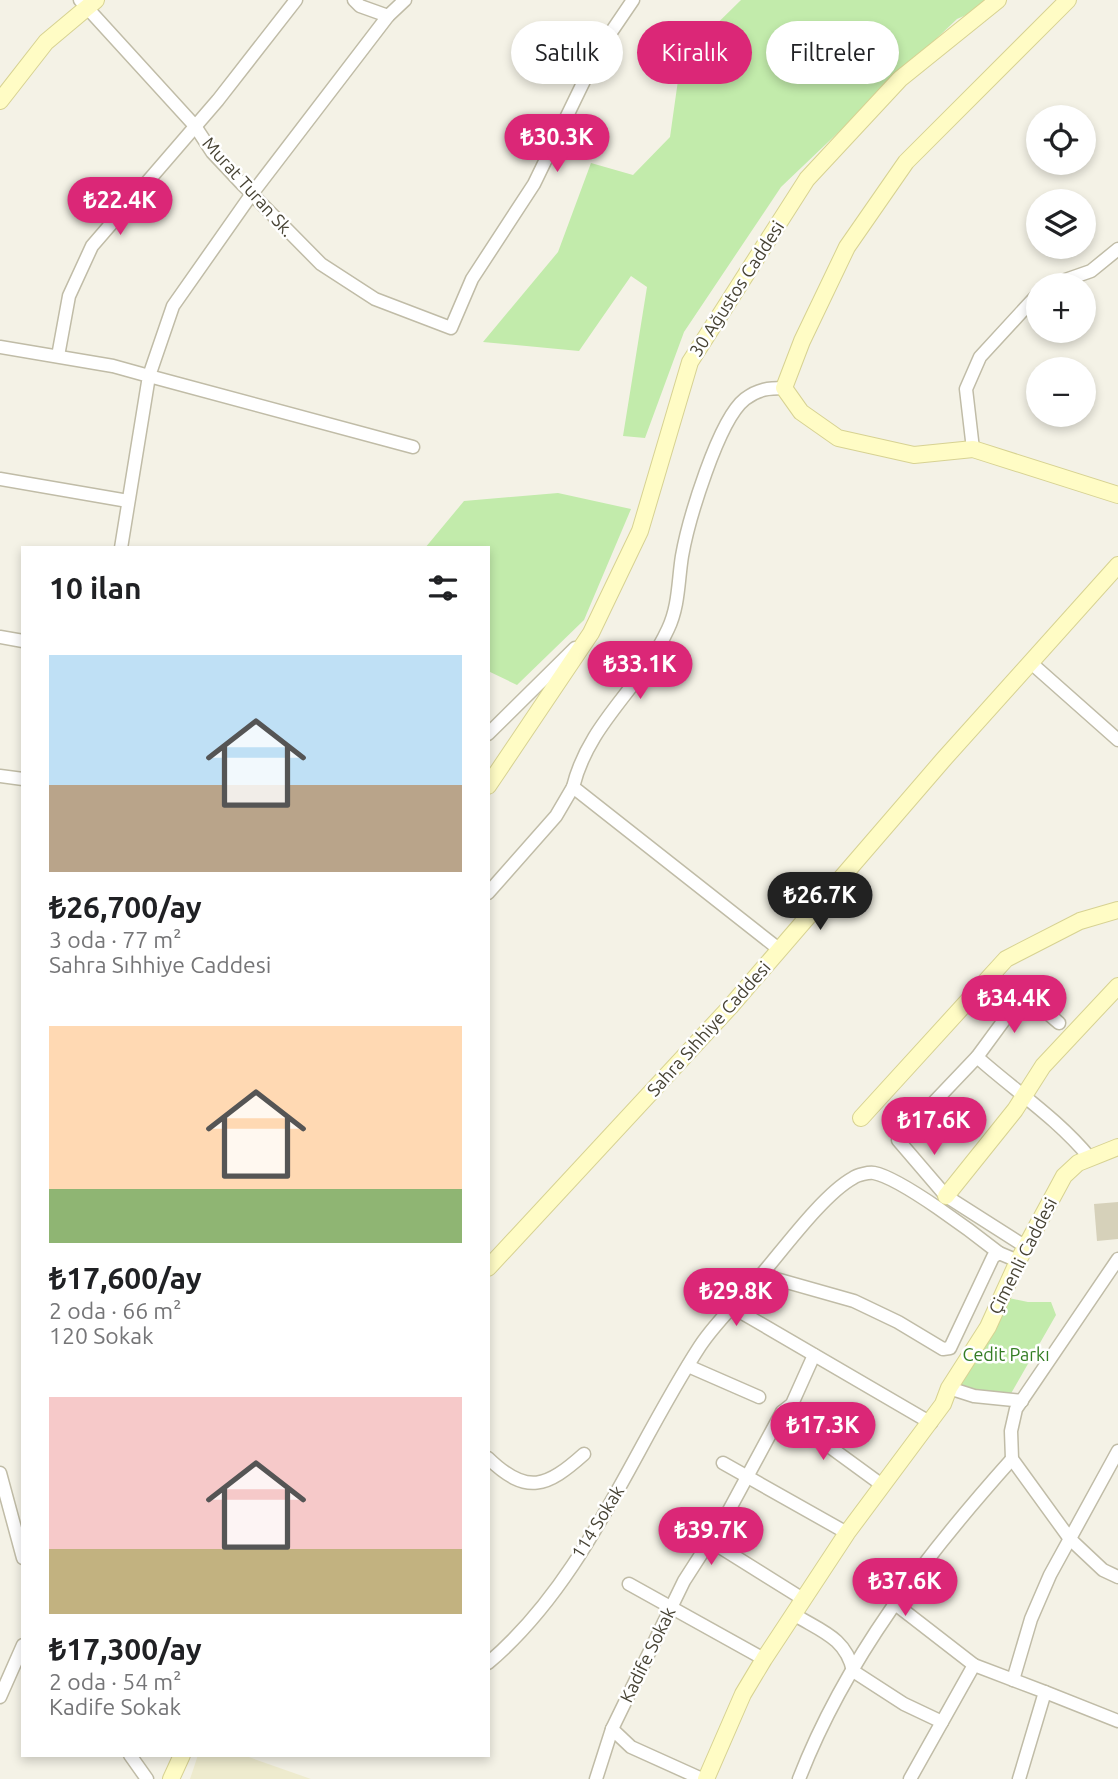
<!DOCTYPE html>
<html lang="tr">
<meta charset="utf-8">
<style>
:root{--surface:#fff;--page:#f2f2f2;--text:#202124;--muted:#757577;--accent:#db2777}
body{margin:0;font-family:Ubuntu,sans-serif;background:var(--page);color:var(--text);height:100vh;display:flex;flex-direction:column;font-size:26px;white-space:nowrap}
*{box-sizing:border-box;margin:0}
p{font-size:23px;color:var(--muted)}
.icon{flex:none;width:38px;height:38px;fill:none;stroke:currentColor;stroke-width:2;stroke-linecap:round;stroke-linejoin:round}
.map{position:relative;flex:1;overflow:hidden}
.drawer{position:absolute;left:21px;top:546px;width:469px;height:1211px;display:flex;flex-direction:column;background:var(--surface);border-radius:0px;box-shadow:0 4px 10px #0003}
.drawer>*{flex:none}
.top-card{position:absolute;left:511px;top:21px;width:500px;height:63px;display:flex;gap:14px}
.controls{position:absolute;left:1026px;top:105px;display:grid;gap:14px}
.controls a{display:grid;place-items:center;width:70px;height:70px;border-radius:50%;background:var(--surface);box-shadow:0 4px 10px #0003;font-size:35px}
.price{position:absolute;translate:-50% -60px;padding:0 16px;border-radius:24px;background:var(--accent);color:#fff;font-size:23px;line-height:46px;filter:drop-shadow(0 2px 4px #0008)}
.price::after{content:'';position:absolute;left:50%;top:42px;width:21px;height:16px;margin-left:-10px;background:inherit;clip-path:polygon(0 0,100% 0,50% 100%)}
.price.current{background:#222;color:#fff}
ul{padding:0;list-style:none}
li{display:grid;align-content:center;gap:14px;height:371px;padding:0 28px}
li span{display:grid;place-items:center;height:217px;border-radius:0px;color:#555}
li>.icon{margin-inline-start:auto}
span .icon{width:126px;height:126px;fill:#fffc;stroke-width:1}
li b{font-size:30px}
h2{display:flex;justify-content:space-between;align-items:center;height:84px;padding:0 28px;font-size:30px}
.pill{padding:0 24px;border-radius:32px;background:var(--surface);box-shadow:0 4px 10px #0003;font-size:24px;line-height:63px}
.pill.current{background:var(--accent);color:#fff}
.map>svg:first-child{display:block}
</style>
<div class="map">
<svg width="1118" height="1779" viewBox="0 0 1118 1779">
<rect width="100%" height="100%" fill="#f4f2e6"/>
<!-- education -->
<polygon fill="#eeebce" points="198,1755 243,1755 311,1779 190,1779"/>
<!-- green -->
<g fill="#c2ebab">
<polygon points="741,0 1000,0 957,19 781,187 684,332 645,438 623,436 647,287 631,276 579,351 483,342 558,252 591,163 633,175 670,137 681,59"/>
<polygon points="558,493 631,509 584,620 517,685 488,671 488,548 425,548 464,501"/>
<polygon points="1009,1298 1028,1302 1051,1302 1056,1315 1009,1397 958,1387"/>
</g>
<!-- building -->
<polygon fill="#d6d1ba" points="1118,1202 1118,1239 1097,1241 1094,1204"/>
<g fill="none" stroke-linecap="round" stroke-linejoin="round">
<!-- street casing -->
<g stroke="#c0bca7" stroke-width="15">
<g id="street">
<polyline points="80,0 195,126 212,152 243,185 321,264 375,299 451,328 472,279 534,184 599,50 633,0"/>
<polyline points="354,0 360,6 388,16"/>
<polyline points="405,0 388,16 251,195 173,306 149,376 413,447"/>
<polyline points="1051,285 1091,271 1118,249"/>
<polyline points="0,347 113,366 149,376 121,548"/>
<polyline points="58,356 69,296 92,246 218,100 296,0"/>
<polyline points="973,449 966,389 980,357 1038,294"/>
<polyline points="0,479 128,501"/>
<polyline points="0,637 23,641"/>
<polyline points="1030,662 1118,740"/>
<polyline points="488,734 575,648"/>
<polyline points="0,776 23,779"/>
<polyline points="488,893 556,816 573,787"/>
<path d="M780,950l-207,-163c16,-65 68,-99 95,-158 11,-23 10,-48 14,-73 6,-34 36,-136 63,-157 13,-10 24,-11 39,-11"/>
<path d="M977,1057c38,34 80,61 113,101"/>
<polyline points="1026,1247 946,1196 898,1140 977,1057 1024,993 1059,1023"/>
<polyline points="1118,1259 1016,1409 1011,1431 1012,1459 1070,1539 1103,1570 1118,1577"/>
<polyline points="762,1275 854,1301 898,1322 943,1349 950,1348 993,1257 999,1253 1018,1261"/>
<polyline points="732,1307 931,1423"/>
<polyline points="688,1366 759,1397"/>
<polyline points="949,1388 974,1396 1022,1401"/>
<polyline points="782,1412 882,1485"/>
<path d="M488,1458c39,38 59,29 96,-4"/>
<polyline points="723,1463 847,1533"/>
<polyline points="0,1473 23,1558"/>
<polyline points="675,1519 803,1599"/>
<polyline points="629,1584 764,1659"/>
<polyline points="894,1603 974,1665"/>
<path d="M795,1615c26,16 51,23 58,56l51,33 38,18"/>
<path d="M488,1663c98,-83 143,-211 212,-317 17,-26 42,-48 62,-72 23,-27 62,-80 91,-96 4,-3 16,-6 21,-5 27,5 101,61 125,80"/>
<polyline points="1013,1680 1031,1619 1050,1575 1118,1451"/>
<polyline points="1045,1692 1118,1721"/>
<polyline points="0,1697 23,1645"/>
<polyline points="612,1729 631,1747 702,1779"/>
<polyline points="130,1755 147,1779"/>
<polyline points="596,1779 612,1729 684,1581 727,1514 782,1412 792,1404 814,1355"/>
<path d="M799,1779c47,-121 127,-224 213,-320"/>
<polyline points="910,1779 974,1665 1045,1692 1019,1779"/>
</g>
</g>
<!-- secondary casing -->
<g stroke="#d7d292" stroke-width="18">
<g id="secondary">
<polyline points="1068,0 906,162 847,247 802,341 784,388 801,412 838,438 914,455 973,449 1118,495"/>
<polyline points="0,101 46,42 96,0"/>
<polyline points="488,786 591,633 640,531 690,362 807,179 900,79 998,0"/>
<polyline points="861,1118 1006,959 1080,921 1118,910"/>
<polyline points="946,1196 1015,1110 1043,1066 1118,986"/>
<polyline points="488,1268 730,1007 943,760 1118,565"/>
<polyline points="171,1779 182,1755"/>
<polyline points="706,1779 743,1694 764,1659 847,1533 943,1404 949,1388 988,1327 1018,1261 1064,1176 1078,1163 1118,1147"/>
</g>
</g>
<!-- street -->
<use href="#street" stroke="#fff" stroke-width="12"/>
<!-- secondary -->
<use href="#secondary" stroke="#fffcc5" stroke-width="16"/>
</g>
<g text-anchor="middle" stroke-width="5" stroke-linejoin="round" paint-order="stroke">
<!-- street labels -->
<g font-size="18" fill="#474334" stroke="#fff">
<text transform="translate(248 187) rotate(48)" y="6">Murat Turan Sk.</text>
<text transform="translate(737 289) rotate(-57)" y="6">30 Ağustos Caddesi</text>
<text transform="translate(709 1029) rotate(-48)" y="6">Sahra Sıhhiye Caddesi</text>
<text transform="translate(1023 1256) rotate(-63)" y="6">Çimenli Caddesi</text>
<text transform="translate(598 1522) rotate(-58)" y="6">114 Sokak</text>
<text transform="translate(648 1655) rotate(-64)" y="6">Kadife Sokak</text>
</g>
<!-- park labels -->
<g font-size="18" fill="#347d24" stroke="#fff">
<text x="1006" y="1361">Cedit Parkı</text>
</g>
</g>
</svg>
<div class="controls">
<a><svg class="icon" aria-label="locate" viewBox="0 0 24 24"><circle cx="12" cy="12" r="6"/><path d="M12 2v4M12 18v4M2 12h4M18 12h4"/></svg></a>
<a><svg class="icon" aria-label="layers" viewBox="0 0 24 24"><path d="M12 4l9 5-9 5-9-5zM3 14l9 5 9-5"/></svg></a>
<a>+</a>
<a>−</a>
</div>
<b class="price" style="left:557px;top:174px">₺30.3K</b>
<b class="price" style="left:120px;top:237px">₺22.4K</b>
<b class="price" style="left:640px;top:701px">₺33.1K</b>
<b class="price current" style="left:820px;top:932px">₺26.7K</b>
<b class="price" style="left:1014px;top:1035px">₺34.4K</b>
<b class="price" style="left:934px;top:1157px">₺17.6K</b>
<b class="price" style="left:736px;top:1328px">₺29.8K</b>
<b class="price" style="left:823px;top:1462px">₺17.3K</b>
<b class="price" style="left:711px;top:1567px">₺39.7K</b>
<b class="price" style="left:905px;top:1618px">₺37.6K</b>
<div class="top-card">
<a class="pill">Satılık</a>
<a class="pill current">Kiralık</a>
<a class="pill">Filtreler</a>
</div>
<section class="drawer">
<h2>10 ilan<svg class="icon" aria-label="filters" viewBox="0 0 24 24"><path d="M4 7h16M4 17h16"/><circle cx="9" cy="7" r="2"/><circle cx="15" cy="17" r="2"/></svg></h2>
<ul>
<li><span style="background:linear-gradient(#bfe0f5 60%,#b9a48a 0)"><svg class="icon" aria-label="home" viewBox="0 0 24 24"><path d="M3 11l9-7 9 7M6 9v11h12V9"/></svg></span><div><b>₺26,700/ay</b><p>3 oda · 77 m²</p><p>Sahra Sıhhiye Caddesi</p></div></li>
<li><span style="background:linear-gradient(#ffd9b3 75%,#8fb573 0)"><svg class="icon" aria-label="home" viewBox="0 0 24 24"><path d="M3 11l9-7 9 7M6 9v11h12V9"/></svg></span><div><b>₺17,600/ay</b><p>2 oda · 66 m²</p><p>120 Sokak</p></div></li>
<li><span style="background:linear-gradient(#f6c9c9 70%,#c2b280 0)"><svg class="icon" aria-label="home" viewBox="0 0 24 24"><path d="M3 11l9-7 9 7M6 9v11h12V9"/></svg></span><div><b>₺17,300/ay</b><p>2 oda · 54 m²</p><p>Kadife Sokak</p></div></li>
</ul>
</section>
</div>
